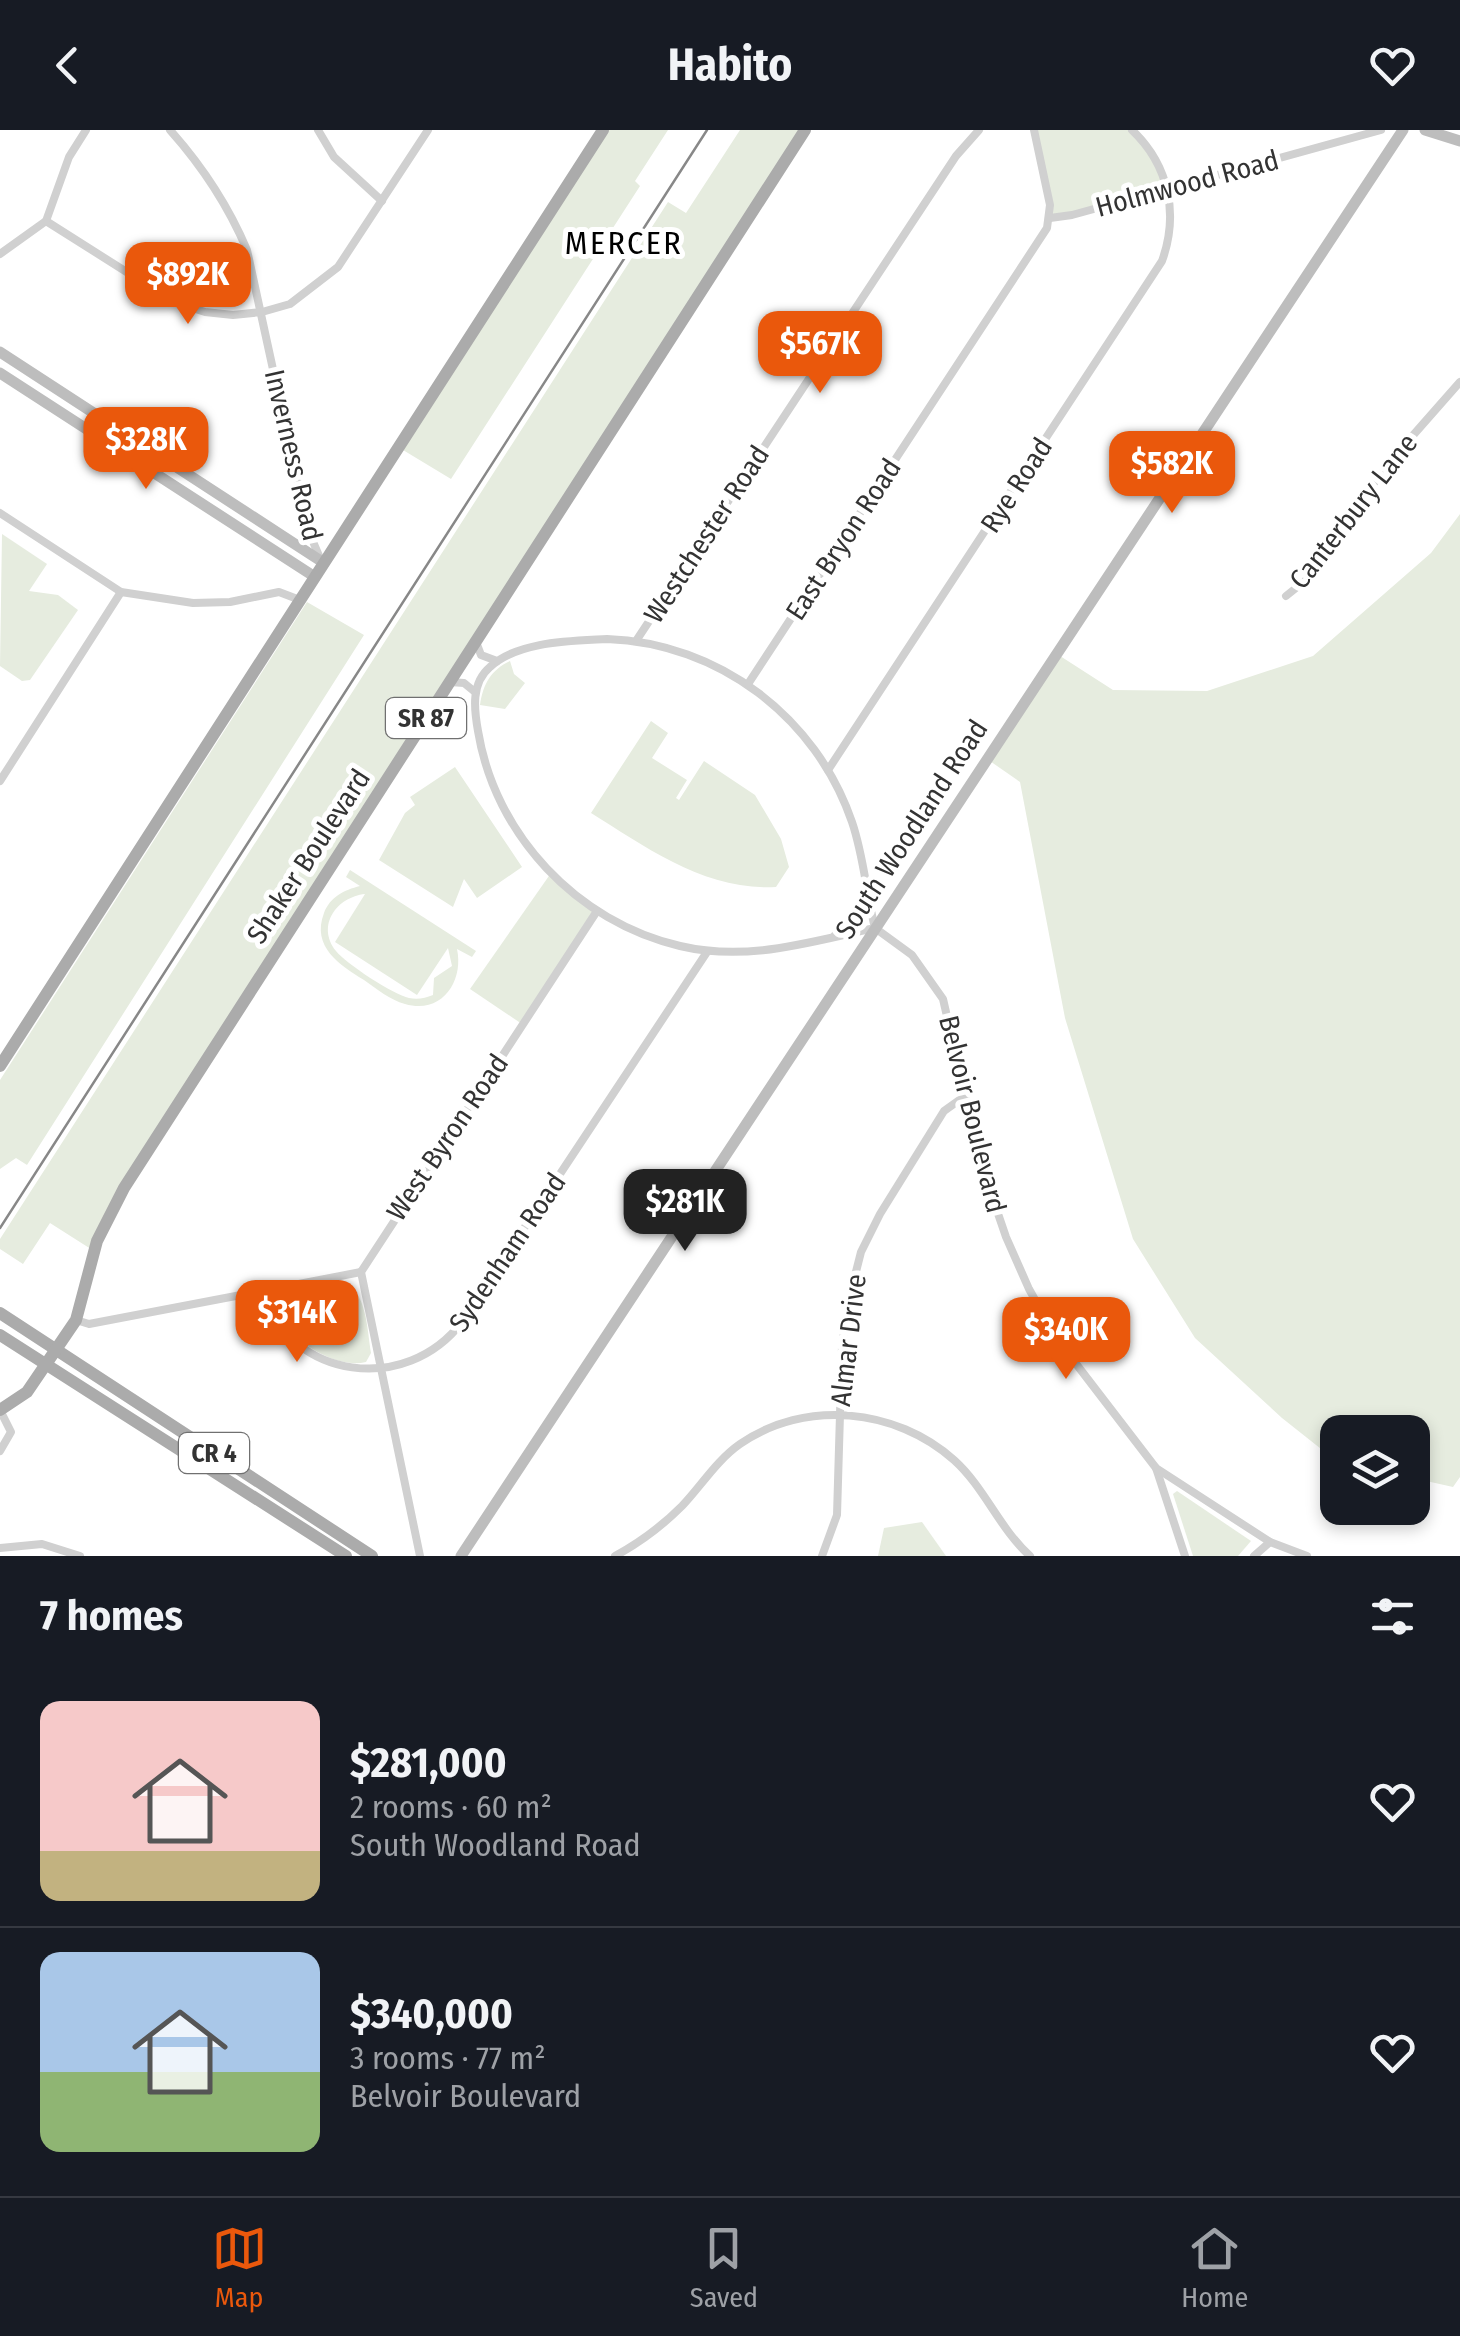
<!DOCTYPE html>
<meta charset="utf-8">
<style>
:root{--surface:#171b24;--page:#20242c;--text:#f1f3f6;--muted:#9ea1a6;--line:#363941;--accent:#ea580c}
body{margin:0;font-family:"Fira Sans Condensed",sans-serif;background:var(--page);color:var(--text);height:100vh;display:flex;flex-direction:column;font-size:38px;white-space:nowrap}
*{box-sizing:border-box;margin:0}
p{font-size:32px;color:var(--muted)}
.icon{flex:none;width:55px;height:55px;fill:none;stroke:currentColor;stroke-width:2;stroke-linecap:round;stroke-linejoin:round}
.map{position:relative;height:1426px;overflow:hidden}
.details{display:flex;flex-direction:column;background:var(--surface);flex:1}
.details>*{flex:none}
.fabs{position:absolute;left:1320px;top:1285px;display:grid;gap:20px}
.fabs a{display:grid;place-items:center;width:110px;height:110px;border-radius:20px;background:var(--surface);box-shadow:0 5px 15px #0003;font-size:50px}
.price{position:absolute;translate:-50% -85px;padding:0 22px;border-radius:20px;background:var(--accent);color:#fff;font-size:32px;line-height:65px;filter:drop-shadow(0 2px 5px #0008)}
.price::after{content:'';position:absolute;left:50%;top:60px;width:30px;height:22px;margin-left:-15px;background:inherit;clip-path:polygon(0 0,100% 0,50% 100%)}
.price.selected{background:#222;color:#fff}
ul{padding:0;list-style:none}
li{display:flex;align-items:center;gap:30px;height:250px;padding:0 40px}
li+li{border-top:2px solid var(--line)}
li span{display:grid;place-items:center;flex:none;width:280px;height:200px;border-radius:20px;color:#555}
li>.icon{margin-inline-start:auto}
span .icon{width:120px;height:120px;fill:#fffc;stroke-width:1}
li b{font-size:42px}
h2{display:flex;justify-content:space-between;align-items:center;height:120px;padding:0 40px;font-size:42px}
header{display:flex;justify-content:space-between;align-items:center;height:130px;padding:0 40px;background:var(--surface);font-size:45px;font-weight:700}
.menu{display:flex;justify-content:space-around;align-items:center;height:140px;border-top:2px solid var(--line);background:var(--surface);font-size:28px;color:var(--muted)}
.menu a{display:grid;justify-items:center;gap:5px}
.menu .selected{color:var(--accent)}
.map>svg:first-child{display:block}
</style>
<header><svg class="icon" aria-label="back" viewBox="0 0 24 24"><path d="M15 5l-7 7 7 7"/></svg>Habito<svg class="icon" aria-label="heart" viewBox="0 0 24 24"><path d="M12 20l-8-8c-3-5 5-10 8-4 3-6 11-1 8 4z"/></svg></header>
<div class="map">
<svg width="1460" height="1426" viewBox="0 0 1460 1426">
<rect width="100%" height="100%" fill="#fff"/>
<!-- green -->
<g fill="#e6ecdf" fill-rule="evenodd">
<polygon points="609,0 668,0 635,51 640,56 451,349 403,320"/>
<polygon points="740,0 805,0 130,1048 94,1121 50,1093 23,1134 0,1119 0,1109 668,72 686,83"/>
<polygon points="1034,0 1132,0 1141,9 1168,59 1050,88"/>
<polygon points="1460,384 1460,1347 1453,1357 1413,1348 1412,1302 1338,1302 1337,1331 1335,1330 1282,1288 1195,1208 1133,1109 1065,888 1020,652 987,629 1057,524 1113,560 1207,561 1313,526 1431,423"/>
<polygon points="2,404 47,434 29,461 58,465 78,480 30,550 22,551 0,536"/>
<polygon points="307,472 364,505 27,1035 16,1028 0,1039 0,950"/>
<path d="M510,531l4,13 11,9 -20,26 -25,-4c3,-21 11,-35 30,-44z"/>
<path d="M651,591l17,12 -16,25 35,22 -11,18 3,2 25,-39 51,34 26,44 8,28 -13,20c-70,4 -129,-39 -185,-74z"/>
<polygon points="455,637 522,737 477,768 464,749 453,777 379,730 405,683 415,675 410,667"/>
<path d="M350,740l126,81 -4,6 -15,-8c7,32 -15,66 -52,55 -15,-4 -28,-15 -41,-24 -24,-15 -53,-33 -40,-67 6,-16 20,-23 36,-27l-14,-9zM365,764l-30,48 82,53 31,-47 4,18 -18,12 -1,17c-8,3 -15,5 -24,3 -15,-3 -64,-35 -73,-47 -20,-26 1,-54 29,-57z"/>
<polygon points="551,743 597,781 522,894 470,859"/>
<path d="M339,1150c28,7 28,49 32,73l-5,9c-34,8 -80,-26 -94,-56l3,-12z"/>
<polygon points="1177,1361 1251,1411 1238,1426 1193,1426 1173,1364"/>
<polygon points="922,1392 946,1426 878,1426 884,1398"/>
</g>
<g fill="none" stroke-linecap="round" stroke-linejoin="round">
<!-- street -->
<g stroke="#d0d0d0" stroke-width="8">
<path d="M170,0c33,37 58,75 77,120l61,280 12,28"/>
<polyline points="318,0 334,27 382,71"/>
<polyline points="1050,88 1072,85 1381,0"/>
<polyline points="46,91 174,172 205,182 233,185 262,182 290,174 338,137 428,0"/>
<polyline points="0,124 46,91 69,27 86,0"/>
<polyline points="0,383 121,462 193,473 230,472 279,462 300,470"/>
<polyline points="1286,466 1306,450 1386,336 1460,252"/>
<path d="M607,509c112,4 209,78 245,183 12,35 14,71 23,106 -66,14 -127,34 -195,18 -103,-24 -185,-111 -202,-215 -4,-22 -7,-48 12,-64 28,-26 81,-26 117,-28z"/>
<polyline points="636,511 956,26 979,0"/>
<polyline points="476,512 481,525 497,531"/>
<polyline points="450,552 464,553 475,562"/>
<polyline points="748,554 1047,98 1050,75 1034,0"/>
<path d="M828,640l334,-509c17,-47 7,-96 -30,-131"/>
<polyline points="0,651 121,462"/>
<polyline points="875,798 912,825 943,869 981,1034 1006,1107 1029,1159 1057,1209 1156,1338 1270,1412 1307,1426"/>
<polyline points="835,805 853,790 865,759"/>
<path d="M261,1162c31,88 145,103 201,30l245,-370"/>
<polyline points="76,1190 89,1194 361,1142"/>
<polyline points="0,1280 11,1302 0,1321"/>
<polyline points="1156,1338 1185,1426"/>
<polyline points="0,1418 42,1414 80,1426"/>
<polyline points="420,1426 361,1142 597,781"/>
<path d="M615,1426c24,-13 47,-30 67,-50 19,-20 35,-46 58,-62 65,-45 156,-36 214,16 31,28 45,68 76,96"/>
<polyline points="822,1426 837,1385 842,1217 847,1177 861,1122 880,1084 944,981 965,966"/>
<polyline points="1254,1426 1270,1412"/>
</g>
<!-- secondary -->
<g stroke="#bdbdbd" stroke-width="11">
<polyline points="1425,0 1460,11"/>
<polyline points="0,222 324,433"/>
<polyline points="0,243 315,447"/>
<polyline points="461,1426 1403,0"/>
</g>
<!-- primary -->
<g stroke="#ababab" stroke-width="12">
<polyline points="0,936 603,0"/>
<polyline points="0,1183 372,1426"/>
<polyline points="0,1205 346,1426"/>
<polyline points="0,1280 27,1262 76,1190 97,1111 124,1058 805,0"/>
</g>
<!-- tram -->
<polyline stroke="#888" stroke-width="2.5" points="0,1098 707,0"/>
</g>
<g text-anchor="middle" stroke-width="10" stroke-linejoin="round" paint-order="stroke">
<!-- shield labels -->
<g fill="#fff" stroke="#707070" stroke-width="2.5">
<rect x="386" y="568" width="80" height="40" rx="8"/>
<rect x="179" y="1303" width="70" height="40" rx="8"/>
</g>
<g font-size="25" font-weight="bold" fill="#333">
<text x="426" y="597">SR 87</text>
<text x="214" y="1332">CR 4</text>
</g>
<!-- street labels -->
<g font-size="28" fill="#333" stroke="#fff">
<text transform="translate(1187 53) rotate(-15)" y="10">Holmwood Road</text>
<text transform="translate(294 325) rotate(77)" y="10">Inverness Road</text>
<text transform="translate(1016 355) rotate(-57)" y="10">Rye Road</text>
<text transform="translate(1353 381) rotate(-52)" y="10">Canterbury Lane</text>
<text transform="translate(706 404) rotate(-57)" y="10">Westchester Road</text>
<text transform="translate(843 409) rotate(-57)" y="10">East Bryon Road</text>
<text transform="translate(911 699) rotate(-57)" y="10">South Woodland Road</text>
<text transform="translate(308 726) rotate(-57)" y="10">Shaker Boulevard</text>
<text transform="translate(973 984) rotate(76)" y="10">Belvoir Boulevard</text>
<text transform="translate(447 1007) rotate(-56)" y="10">West Byron Road</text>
<text transform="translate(507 1122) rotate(-56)" y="10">Sydenham Road</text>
<text transform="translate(848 1210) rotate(-83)" y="10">Almar Drive</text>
</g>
<!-- quarter labels -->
<g font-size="32" letter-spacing="2.5" fill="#000" stroke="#fff">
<text x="624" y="124">MERCER</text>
</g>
</g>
</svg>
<div class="fabs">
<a><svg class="icon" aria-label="layers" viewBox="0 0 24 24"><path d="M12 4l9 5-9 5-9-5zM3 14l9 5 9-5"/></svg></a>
</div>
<b class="price" style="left:188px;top:197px">$892K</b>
<b class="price" style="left:820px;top:266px">$567K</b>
<b class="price" style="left:146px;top:362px">$328K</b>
<b class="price" style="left:1172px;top:386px">$582K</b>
<b class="price selected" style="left:685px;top:1124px">$281K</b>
<b class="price" style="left:297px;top:1235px">$314K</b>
<b class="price" style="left:1066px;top:1252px">$340K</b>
</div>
<section class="details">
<h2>7 homes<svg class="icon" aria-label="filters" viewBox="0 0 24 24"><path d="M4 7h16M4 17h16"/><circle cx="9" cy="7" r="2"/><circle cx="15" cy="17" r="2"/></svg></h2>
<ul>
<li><span style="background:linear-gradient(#f6c9c9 75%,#c2b280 0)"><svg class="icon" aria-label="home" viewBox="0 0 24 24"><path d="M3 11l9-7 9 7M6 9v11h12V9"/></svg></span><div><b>$281,000</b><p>2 rooms · 60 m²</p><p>South Woodland Road</p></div><svg class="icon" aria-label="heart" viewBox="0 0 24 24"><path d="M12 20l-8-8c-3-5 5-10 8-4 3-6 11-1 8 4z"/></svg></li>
<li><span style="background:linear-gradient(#a9c7e8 60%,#8fb573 0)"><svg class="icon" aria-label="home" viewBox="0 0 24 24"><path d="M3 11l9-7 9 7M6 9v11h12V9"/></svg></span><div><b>$340,000</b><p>3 rooms · 77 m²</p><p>Belvoir Boulevard</p></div><svg class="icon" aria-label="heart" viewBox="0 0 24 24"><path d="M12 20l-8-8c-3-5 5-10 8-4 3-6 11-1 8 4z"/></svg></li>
</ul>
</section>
<nav class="menu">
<a class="selected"><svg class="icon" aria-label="map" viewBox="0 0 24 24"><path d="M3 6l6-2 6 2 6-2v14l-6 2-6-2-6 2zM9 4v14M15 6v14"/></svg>Map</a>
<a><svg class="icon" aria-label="saved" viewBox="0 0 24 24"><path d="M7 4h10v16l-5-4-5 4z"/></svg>Saved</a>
<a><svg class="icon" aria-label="home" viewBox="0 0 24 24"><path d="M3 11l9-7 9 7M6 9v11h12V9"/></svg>Home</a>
</nav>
